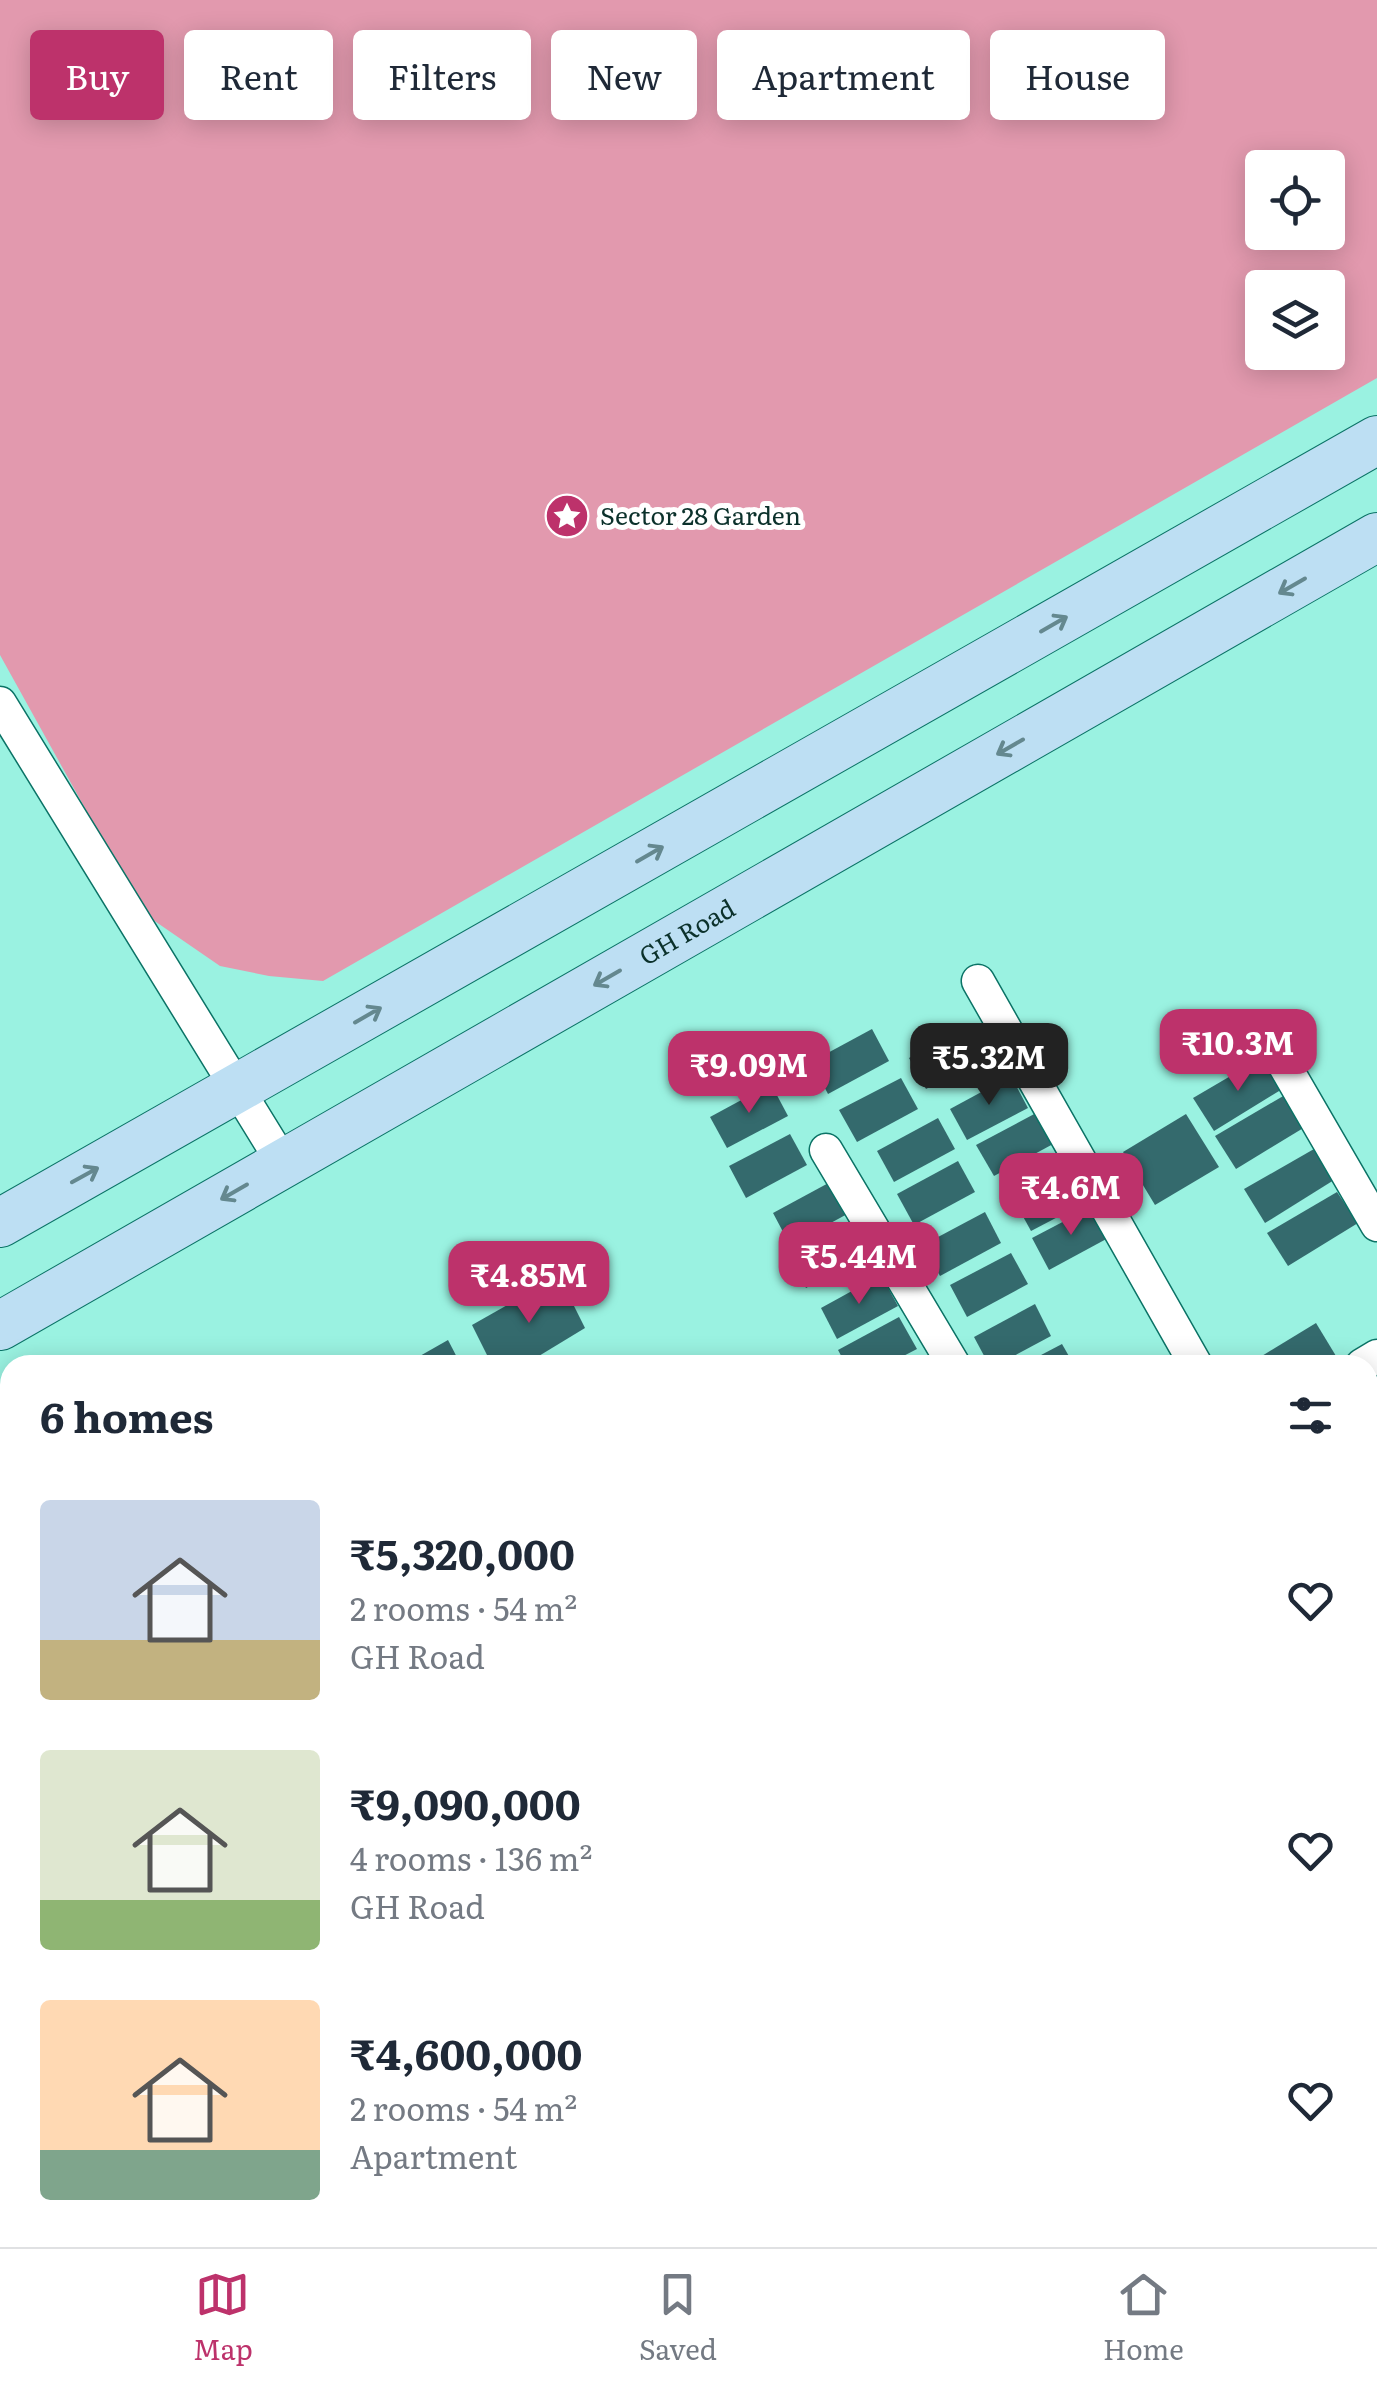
<!DOCTYPE html>
<meta charset="utf-8">
<style>
:root{--surface:#fff;--page:#f2f2f3;--text:#1f2937;--muted:#747a83;--line:#e0e1e3;--accent:#bd326b}
body{margin:0;font-family:Literata,serif;background:var(--page);color:var(--text);height:100vh;display:flex;flex-direction:column;font-size:38px;white-space:nowrap}
*{box-sizing:border-box;margin:0}
p{font-size:32px;color:var(--muted)}
.icon{flex:none;width:55px;height:55px;fill:none;stroke:currentColor;stroke-width:2;stroke-linecap:round;stroke-linejoin:round}
.map{position:relative;flex:1;overflow:hidden}
.details{position:absolute;left:0px;top:1355px;width:1378px;height:892px;display:flex;flex-direction:column;background:var(--surface);border-radius:30px 30px 0 0;box-shadow:0 5px 25px #0003}
.details>*{flex:none}
.banner{position:absolute;left:30px;top:30px;width:1318px;height:90px;display:flex;gap:20px}
.fabs{position:absolute;left:1245px;top:150px;display:grid;gap:20px}
.fabs a{display:grid;place-items:center;width:100px;height:100px;border-radius:10px;background:var(--surface);box-shadow:0 5px 25px #0003;font-size:50px}
.price{position:absolute;translate:-50% -85px;padding:0 22px;border-radius:20px;background:var(--accent);color:#fff;font-size:32px;line-height:65px;filter:drop-shadow(0 2px 5px #0008)}
.price::after{content:'';position:absolute;left:50%;top:60px;width:30px;height:22px;margin-left:-15px;background:inherit;clip-path:polygon(0 0,100% 0,50% 100%)}
.price.active{background:#222;color:#fff}
ul{padding:0;list-style:none}
li{display:flex;align-items:center;gap:30px;height:250px;padding:0 40px}
li span{display:grid;place-items:center;flex:none;width:280px;height:200px;border-radius:10px;color:#555}
li>.icon{margin-inline-start:auto}
span .icon{width:120px;height:120px;fill:#fffc;stroke-width:1}
li b{font-size:42px}
h2{display:flex;justify-content:space-between;align-items:center;height:120px;padding:0 40px;font-size:42px}
.pill{padding:0 35px;border-radius:10px;background:var(--surface);box-shadow:0 5px 25px #0003;font-size:35px;line-height:90px}
.pill.active{background:var(--accent);color:#fff}
.dock{display:flex;justify-content:space-around;align-items:center;height:140px;border-top:2px solid var(--line);background:var(--surface);font-size:28px;color:var(--muted)}
.dock a{display:grid;justify-items:center;gap:5px}
.dock .active{color:var(--accent)}
.map>svg:first-child{display:block}
</style>
<div class="map">
<svg width="1377" height="2247" viewBox="0 0 1377 2247">
<rect width="100%" height="100%" fill="#9af2e1"/>
<!-- built -->
<polygon fill="#84e8d5" points="1377,1765 1377,2247 799,2247 794,2238 1368,2238 1368,1771"/>
<!-- green -->
<path fill="#e299ae" fill-rule="evenodd" d="M0,0h1377v378l-1054,603 -54,-5 -49,-10 -77,-53 -143,-258zM1262,168h66v64h-66zM1262,288h66v64h-66z"/>
<!-- building -->
<g fill="#346a6d">
<polygon points="970,1025 987,1057 926,1089 909,1058"/>
<polygon points="872,1029 889,1061 828,1094 811,1062"/>
<polygon points="1263,1057 1284,1088 1214,1131 1193,1098"/>
<polygon points="1011,1076 1028,1108 967,1140 950,1109"/>
<polygon points="901,1078 918,1109 857,1142 839,1110"/>
<polygon points="771,1084 788,1116 727,1148 710,1117"/>
<polygon points="1285,1095 1305,1127 1236,1169 1215,1136"/>
<polygon points="1038,1112 1055,1143 994,1176 976,1145"/>
<polygon points="1186,1114 1219,1167 1155,1205 1123,1152"/>
<polygon points="938,1118 955,1149 894,1182 877,1151"/>
<polygon points="790,1134 807,1165 746,1198 729,1166"/>
<polygon points="1314,1149 1334,1180 1265,1223 1244,1189"/>
<polygon points="958,1161 975,1192 914,1225 897,1194"/>
<polygon points="1075,1167 1092,1199 1031,1231 1014,1200"/>
<polygon points="834,1180 851,1212 790,1245 773,1213"/>
<polygon points="1337,1192 1358,1223 1288,1266 1267,1233"/>
<polygon points="1093,1206 1110,1237 1049,1270 1032,1238"/>
<polygon points="985,1212 1001,1243 940,1276 923,1245"/>
<polygon points="850,1224 867,1255 806,1288 789,1256"/>
<polygon points="1011,1253 1028,1284 967,1317 950,1285"/>
<polygon points="881,1275 898,1306 837,1339 821,1308"/>
<polygon points="559,1276 585,1328 524,1365 492,1365 472,1325"/>
<polygon points="1035,1304 1051,1336 997,1365 989,1365 974,1337"/>
<polygon points="899,1317 917,1349 886,1365 846,1365 838,1350"/>
<polygon points="1316,1323 1336,1356 1321,1365 1247,1365"/>
<polygon points="448,1340 461,1365 404,1365"/>
<polygon points="1062,1344 1074,1365 1022,1365"/>
<polygon points="1377,1477 1377,1521 1368,1527 1368,1483"/>
<polygon points="1377,1540 1377,1585 1368,1591 1368,1546"/>
<polygon points="1377,1928 1377,2010 1368,2016 1368,1934"/>
<polygon points="1377,2116 1377,2152 1368,2158 1368,2121"/>
</g>
<g fill="none" stroke-linecap="round" stroke-linejoin="round">
<!-- service casing -->
<g stroke="#0b7366" stroke-width="20">
<polyline id="service" points="1052,2238 1057,2247"/>
</g>
<!-- minor casing -->
<g stroke="#0b7366" stroke-width="35">
<g id="minor">
<polyline points="0,703 283,1163"/>
<polyline points="978,981 1196,1365"/>
<polyline points="1282,1061 1377,1225"/>
<polyline points="826,1150 954,1365"/>
<polyline points="1362,1365 1377,1356"/>
<polyline points="0,1425 10,1443"/>
<polyline points="1368,1656 1377,1650"/>
<polyline points="1368,1752 1377,1766"/>
<polyline points="747,2238 753,2247"/>
<polyline points="456,2247 469,2238"/>
</g>
</g>
<!-- secondary casing -->
<g stroke="#0b7366" stroke-width="50">
<g id="secondary">
<polyline points="0,1223 1377,440"/>
<path id="s1" d="M0,1326l1377,-789"/>
</g>
</g>
<!-- service -->
<use href="#service" stroke="#fff" stroke-width="18"/>
<!-- minor -->
<use href="#minor" stroke="#fff" stroke-width="32"/>
<!-- secondary -->
<use href="#secondary" stroke="#bddff3" stroke-width="48"/>
</g>
<!-- one-way arrows -->
<defs><path id="oneway-shaft" d="M-6 0H5M1.5-3L5.5 0L1.5 3" fill="none" stroke-width="1.6" stroke-linecap="round" stroke-linejoin="round" transform="scale(2.5)"/></defs>
<g stroke="#64888f">
<use href="#oneway-shaft" transform="translate(1292 586) rotate(150)"/>
<use href="#oneway-shaft" transform="translate(1054 624) rotate(-30)"/>
<use href="#oneway-shaft" transform="translate(1010 747) rotate(150)"/>
<use href="#oneway-shaft" transform="translate(650 854) rotate(-30)"/>
<use href="#oneway-shaft" transform="translate(607 978) rotate(150)"/>
<use href="#oneway-shaft" transform="translate(368 1015) rotate(-30)"/>
<use href="#oneway-shaft" transform="translate(85 1175) rotate(-29)"/>
<use href="#oneway-shaft" transform="translate(234 1192) rotate(150)"/>
</g>
<!-- icons -->
<defs>
<g id="sight-disc" transform="scale(2.25)"><circle r="9.5" fill="#bd326b" stroke="#fff"/><path d="M0-6L1.8-2.2L6-1.7L2.9 1.2L3.7 5.4L0 3.3L-3.7 5.4L-2.9 1.2L-6-1.7L-1.8-2.2Z" fill="#fff"/></g>
</defs>
<g fill-rule="evenodd">
<use href="#sight-disc" x="567" y="516"/>
</g>
<g text-anchor="middle" stroke-width="10" stroke-linejoin="round" paint-order="stroke">
<!-- poi labels -->
<g font-size="25" fill="#0b312b" stroke="#fff" text-anchor="start">
<text x="600" y="525">Sector 28 Garden</text>
</g>
<!-- street labels -->
<g font-size="25" fill="#0b312b" stroke="#fff">
<text dy="9" stroke="none"><textPath href="#s1" startOffset="792">GH Road</textPath></text>
</g>
</g>
</svg>
<div class="fabs">
<a><svg class="icon" aria-label="locate" viewBox="0 0 24 24"><circle cx="12" cy="12" r="6"/><path d="M12 2v4M12 18v4M2 12h4M18 12h4"/></svg></a>
<a><svg class="icon" aria-label="layers" viewBox="0 0 24 24"><path d="M12 4l9 5-9 5-9-5zM3 14l9 5 9-5"/></svg></a>
</div>
<b class="price" style="left:1238px;top:1094px">₹10.3M</b>
<b class="price active" style="left:989px;top:1108px">₹5.32M</b>
<b class="price" style="left:749px;top:1116px">₹9.09M</b>
<b class="price" style="left:1071px;top:1238px">₹4.6M</b>
<b class="price" style="left:859px;top:1307px">₹5.44M</b>
<b class="price" style="left:529px;top:1326px">₹4.85M</b>
<div class="banner">
<a class="pill active">Buy</a>
<a class="pill">Rent</a>
<a class="pill">Filters</a>
<a class="pill">New</a>
<a class="pill">Apartment</a>
<a class="pill">House</a>
</div>
<section class="details">
<h2>6 homes<svg class="icon" aria-label="filters" viewBox="0 0 24 24"><path d="M4 7h16M4 17h16"/><circle cx="9" cy="7" r="2"/><circle cx="15" cy="17" r="2"/></svg></h2>
<ul>
<li><span style="background:linear-gradient(#c9d6e8 70%,#c2b280 0)"><svg class="icon" aria-label="home" viewBox="0 0 24 24"><path d="M3 11l9-7 9 7M6 9v11h12V9"/></svg></span><div><b>₹5,320,000</b><p>2 rooms · 54 m²</p><p>GH Road</p></div><svg class="icon" aria-label="heart" viewBox="0 0 24 24"><path d="M12 20l-8-8c-3-5 5-10 8-4 3-6 11-1 8 4z"/></svg></li>
<li><span style="background:linear-gradient(#dfe7d0 75%,#8fb573 0)"><svg class="icon" aria-label="home" viewBox="0 0 24 24"><path d="M3 11l9-7 9 7M6 9v11h12V9"/></svg></span><div><b>₹9,090,000</b><p>4 rooms · 136 m²</p><p>GH Road</p></div><svg class="icon" aria-label="heart" viewBox="0 0 24 24"><path d="M12 20l-8-8c-3-5 5-10 8-4 3-6 11-1 8 4z"/></svg></li>
<li><span style="background:linear-gradient(#ffd9b3 75%,#7fa58c 0)"><svg class="icon" aria-label="home" viewBox="0 0 24 24"><path d="M3 11l9-7 9 7M6 9v11h12V9"/></svg></span><div><b>₹4,600,000</b><p>2 rooms · 54 m²</p><p>Apartment</p></div><svg class="icon" aria-label="heart" viewBox="0 0 24 24"><path d="M12 20l-8-8c-3-5 5-10 8-4 3-6 11-1 8 4z"/></svg></li>
</ul>
</section>
</div>
<nav class="dock">
<a class="active"><svg class="icon" aria-label="map" viewBox="0 0 24 24"><path d="M3 6l6-2 6 2 6-2v14l-6 2-6-2-6 2zM9 4v14M15 6v14"/></svg>Map</a>
<a><svg class="icon" aria-label="saved" viewBox="0 0 24 24"><path d="M7 4h10v16l-5-4-5 4z"/></svg>Saved</a>
<a><svg class="icon" aria-label="home" viewBox="0 0 24 24"><path d="M3 11l9-7 9 7M6 9v11h12V9"/></svg>Home</a>
</nav>
